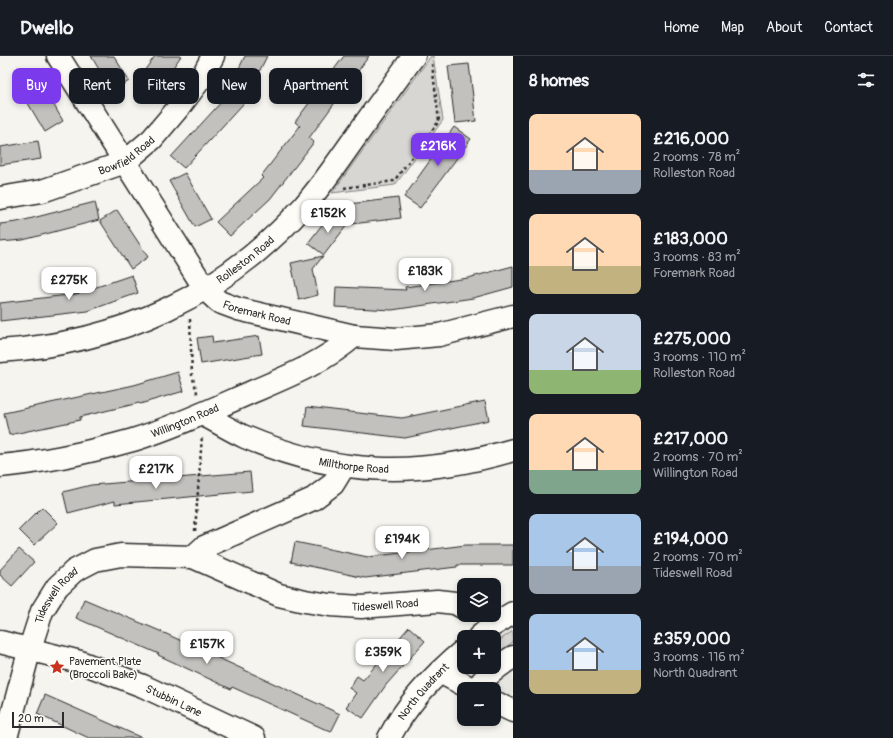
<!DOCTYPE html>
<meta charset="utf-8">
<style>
:root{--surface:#171b24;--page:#242831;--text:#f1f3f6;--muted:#9ea1a6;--line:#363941;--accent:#7c3aed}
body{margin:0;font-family:Pangolin,sans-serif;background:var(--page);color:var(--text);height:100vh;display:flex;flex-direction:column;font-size:15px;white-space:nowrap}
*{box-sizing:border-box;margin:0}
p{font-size:13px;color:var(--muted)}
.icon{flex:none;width:22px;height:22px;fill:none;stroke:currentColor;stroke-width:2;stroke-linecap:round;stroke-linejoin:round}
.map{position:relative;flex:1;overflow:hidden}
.side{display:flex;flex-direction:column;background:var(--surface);width:380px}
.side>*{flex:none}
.guide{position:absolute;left:12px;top:12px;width:380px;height:36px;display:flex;gap:8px}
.fabs{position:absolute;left:457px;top:522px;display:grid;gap:8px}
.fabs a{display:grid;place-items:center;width:44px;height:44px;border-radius:8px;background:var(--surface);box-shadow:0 2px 6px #0003;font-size:20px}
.scale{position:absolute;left:12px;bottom:10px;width:52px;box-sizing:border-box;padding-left:4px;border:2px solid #2b2b2b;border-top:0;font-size:11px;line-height:14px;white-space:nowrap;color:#2b2b2b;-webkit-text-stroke:3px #fdfcf7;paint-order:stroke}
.price{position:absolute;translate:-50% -34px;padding:0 9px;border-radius:8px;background:#fff;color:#222;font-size:13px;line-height:26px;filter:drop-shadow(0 1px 2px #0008)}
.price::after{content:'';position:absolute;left:50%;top:24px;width:12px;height:9px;margin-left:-6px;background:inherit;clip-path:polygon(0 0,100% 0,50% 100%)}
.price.on{background:var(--accent);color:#fff}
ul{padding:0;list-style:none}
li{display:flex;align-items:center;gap:12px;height:100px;padding:0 16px}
li span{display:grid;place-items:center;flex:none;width:112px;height:80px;border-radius:8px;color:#555}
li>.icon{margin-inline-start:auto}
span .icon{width:48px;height:48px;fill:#fffc;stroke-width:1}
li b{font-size:17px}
h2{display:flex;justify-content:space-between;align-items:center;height:48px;padding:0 16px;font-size:17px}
.pill{padding:0 14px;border-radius:8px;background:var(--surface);box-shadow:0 2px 6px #0003;font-size:14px;line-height:36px}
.pill.on{background:var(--accent);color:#fff}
header{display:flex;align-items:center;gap:24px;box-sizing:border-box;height:56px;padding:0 20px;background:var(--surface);border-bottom:1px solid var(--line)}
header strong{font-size:19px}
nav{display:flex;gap:22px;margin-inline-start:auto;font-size:14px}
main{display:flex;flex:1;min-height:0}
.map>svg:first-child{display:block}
</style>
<header>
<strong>Dwello</strong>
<nav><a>Home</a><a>Map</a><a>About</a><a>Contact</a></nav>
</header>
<main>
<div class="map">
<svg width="513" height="682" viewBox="0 0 513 682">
<rect width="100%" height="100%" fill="#f5f4ef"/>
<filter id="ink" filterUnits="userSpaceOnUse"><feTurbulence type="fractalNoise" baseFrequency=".025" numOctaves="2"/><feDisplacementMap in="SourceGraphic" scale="8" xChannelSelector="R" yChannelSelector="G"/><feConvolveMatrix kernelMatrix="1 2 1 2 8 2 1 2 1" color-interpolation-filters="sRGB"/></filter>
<g filter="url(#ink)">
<!-- built -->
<polygon fill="#e6e5e0" points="513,566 513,664 494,655 494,633 464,633 464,642 439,631 464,607 464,611 494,611 494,582"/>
<!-- green -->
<g fill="#d7d6d2" stroke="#81807e">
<polygon points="431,0 433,0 443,64 395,129 332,137"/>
<polygon points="513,575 513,586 494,600 494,588"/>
</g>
<!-- building -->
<g fill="#c2c1be" stroke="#2b2b2b">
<polygon points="91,0 114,0 129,25 112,35"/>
<polygon points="155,0 181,0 157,35 139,22"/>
<polygon points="245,0 267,0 243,48 184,112 171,101 224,43"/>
<polygon points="344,0 369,0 309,82 314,86 270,143 230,180 216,166 263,122 261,120 300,70 295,66"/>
<polygon points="469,8 476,65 455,67 448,10"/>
<polygon points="35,16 63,65 45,76 16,27"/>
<polygon points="454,71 471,83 420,152 404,141"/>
<polygon points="38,85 41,103 0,109 0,91"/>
<polygon points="185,117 211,163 195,171 169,125"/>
<polygon points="398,142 401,162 352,168 349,148"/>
<polygon points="95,146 99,164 23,184 0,186 0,168 17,166"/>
<polygon points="117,154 148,201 131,213 100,165"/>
<polygon points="331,157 347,169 324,199 308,187"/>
<polygon points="323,200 313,213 318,239 299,244 291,207"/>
<polygon points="513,210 513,231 473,242 392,254 335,251 336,231 406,234 405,231 468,222"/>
<polygon points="132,219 138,237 121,243 88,255 0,265 0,247 76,238"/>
<polygon points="212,280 213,287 259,280 262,298 201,308 197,282"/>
<polygon points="178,316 184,335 140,348 139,347 80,361 80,364 9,379 4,357 134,329"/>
<polygon points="485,345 489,364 405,382 304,370 307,351 402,362"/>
<polygon points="250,416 252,435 115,448 115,445 68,457 63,436 91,429"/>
<polygon points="42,451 58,467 34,489 19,474"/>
<polygon points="295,486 368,501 466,489 513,489 513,509 457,509 457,511 365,522 291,506"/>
<polygon points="19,493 34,506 12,530 0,519 0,514"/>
<polygon points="84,543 160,575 340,658 331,676 232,631 231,633 158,599 159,598 76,562"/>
<polygon points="409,571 425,585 386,629 363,662 346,651 356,637 349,632 357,620 363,624"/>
<polygon points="45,639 111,668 142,682 89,682 37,658"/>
</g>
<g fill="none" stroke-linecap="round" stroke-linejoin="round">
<!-- minor casing -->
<g stroke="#2b2b2b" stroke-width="25">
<g id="minor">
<path id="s1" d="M58,0l147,233 14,13 19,7 116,27 42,3 43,-4 74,-19"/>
<path id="s2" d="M0,142l42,-7 83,-29 27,-23 28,-33 22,-29 11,-21"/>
<path id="s3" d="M0,295c119,-8 223,-55 303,-144 16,-18 30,-38 44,-58 22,-31 44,-62 67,-93"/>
<path id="s4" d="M202,358c14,7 28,16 43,23 92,39 173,41 268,13"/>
<path id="s5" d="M0,410c45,-4 90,-14 133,-26 42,-13 82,-32 121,-49 35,-15 72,-30 100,-55"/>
<polyline points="193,501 204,491 313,443 333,428 344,410"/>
<polyline points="479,581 493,569 513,557"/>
<polyline points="440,616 472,633"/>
<path d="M476,633c10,-14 22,-23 37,-32"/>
<polyline points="494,646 513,655"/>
<path id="s6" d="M6,682l24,-90 12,-37 15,-24 17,-16 21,-11 26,-5 72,2 86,38 26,6 25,4 31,2 76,-6 18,2 9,5"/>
<path id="s7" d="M389,682c17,-33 46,-64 75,-88"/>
</g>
</g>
<!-- major casing -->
<g stroke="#2b2b2b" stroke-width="25">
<g id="major">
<path id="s8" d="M0,586l80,20 63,24 111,52"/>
</g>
</g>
<!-- path -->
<g stroke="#2b2b2b" stroke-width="2.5" stroke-dasharray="3 3" stroke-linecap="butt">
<polyline points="344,132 394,125 439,65 432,8"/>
<polyline points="190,263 192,319 198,340"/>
<polyline points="195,475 202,380"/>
</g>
<!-- minor -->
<use href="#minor" stroke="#fdfcf7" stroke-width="22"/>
<!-- major -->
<use href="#major" stroke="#fdfcf7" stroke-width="22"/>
</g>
</g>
<!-- icons -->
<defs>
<g id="sight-bare" transform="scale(1.2)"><path d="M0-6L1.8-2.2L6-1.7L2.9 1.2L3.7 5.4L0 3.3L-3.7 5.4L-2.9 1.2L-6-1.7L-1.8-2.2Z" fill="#c8321e" stroke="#fdfcf7" stroke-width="2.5" paint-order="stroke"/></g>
</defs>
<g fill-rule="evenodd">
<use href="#sight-bare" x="57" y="611"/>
</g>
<g text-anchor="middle" stroke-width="3" stroke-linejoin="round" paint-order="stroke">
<!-- street labels -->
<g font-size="11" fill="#2b2b2b" stroke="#fdfcf7">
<text dy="4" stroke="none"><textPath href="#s2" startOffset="135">Bowfield Road</textPath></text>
<text dy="4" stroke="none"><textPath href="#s3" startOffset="266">Rolleston Road</textPath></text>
<text dy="4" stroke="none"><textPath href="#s1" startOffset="334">Foremark Road</textPath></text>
<text dy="4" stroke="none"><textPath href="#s5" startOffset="191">Willington Road</textPath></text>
<text dy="4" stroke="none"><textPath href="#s4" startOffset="162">Millthorpe Road</textPath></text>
<text dy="4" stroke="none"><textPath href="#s6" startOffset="153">Tideswell Road</textPath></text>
<text dy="4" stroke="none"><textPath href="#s6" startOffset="507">Tideswell Road</textPath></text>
<text dy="4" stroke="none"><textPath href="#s7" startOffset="58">North Quadrant</textPath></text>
<text dy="4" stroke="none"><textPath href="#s8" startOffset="184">Stubbin Lane</textPath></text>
</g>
<!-- poi labels -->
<g font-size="11" fill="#2b2b2b" stroke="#fdfcf7" text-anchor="start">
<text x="69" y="609">Pavement Plate<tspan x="69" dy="13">(Broccoli Bake)</tspan></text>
</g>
</g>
</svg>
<div class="fabs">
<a><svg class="icon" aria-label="layers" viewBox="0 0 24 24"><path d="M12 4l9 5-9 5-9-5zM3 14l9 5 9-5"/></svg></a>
<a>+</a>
<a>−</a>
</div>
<div class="scale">20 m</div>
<b class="price on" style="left:438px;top:111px">£216K</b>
<b class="price" style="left:328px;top:178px">£152K</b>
<b class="price" style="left:425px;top:236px">£183K</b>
<b class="price" style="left:69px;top:245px">£275K</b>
<b class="price" style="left:156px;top:434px">£217K</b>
<b class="price" style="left:402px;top:504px">£194K</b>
<b class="price" style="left:207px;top:609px">£157K</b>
<b class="price" style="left:383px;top:617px">£359K</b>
<div class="guide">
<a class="pill on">Buy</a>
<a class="pill">Rent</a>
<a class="pill">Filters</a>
<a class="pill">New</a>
<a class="pill">Apartment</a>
</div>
</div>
<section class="side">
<h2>8 homes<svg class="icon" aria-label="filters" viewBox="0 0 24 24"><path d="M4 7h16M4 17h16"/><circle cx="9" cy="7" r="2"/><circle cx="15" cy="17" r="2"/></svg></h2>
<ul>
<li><span style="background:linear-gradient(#ffd9b3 70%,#9aa5b1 0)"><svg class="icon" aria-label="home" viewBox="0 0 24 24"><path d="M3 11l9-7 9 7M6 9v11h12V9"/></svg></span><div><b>£216,000</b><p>2 rooms · 78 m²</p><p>Rolleston Road</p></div></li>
<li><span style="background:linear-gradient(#ffd9b3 65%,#c2b280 0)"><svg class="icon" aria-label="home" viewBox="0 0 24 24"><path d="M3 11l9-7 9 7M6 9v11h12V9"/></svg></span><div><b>£183,000</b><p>3 rooms · 83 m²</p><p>Foremark Road</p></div></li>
<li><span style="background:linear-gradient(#c9d6e8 70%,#8fb573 0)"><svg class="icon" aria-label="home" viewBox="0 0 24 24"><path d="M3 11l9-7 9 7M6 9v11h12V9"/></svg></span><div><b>£275,000</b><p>3 rooms · 110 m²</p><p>Rolleston Road</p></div></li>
<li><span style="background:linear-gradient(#ffd9b3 70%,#7fa58c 0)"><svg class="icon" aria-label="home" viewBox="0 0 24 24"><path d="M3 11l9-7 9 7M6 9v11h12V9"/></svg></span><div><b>£217,000</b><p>2 rooms · 70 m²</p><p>Willington Road</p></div></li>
<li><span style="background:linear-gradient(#a9c7e8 65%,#9aa5b1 0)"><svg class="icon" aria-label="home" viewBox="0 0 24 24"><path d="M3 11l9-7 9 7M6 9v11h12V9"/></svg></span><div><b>£194,000</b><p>2 rooms · 70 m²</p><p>Tideswell Road</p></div></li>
<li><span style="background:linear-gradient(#a9c7e8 70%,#c2b280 0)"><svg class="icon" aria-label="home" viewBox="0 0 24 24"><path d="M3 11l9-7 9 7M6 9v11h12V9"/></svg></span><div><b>£359,000</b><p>3 rooms · 116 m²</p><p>North Quadrant</p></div></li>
</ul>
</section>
</main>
